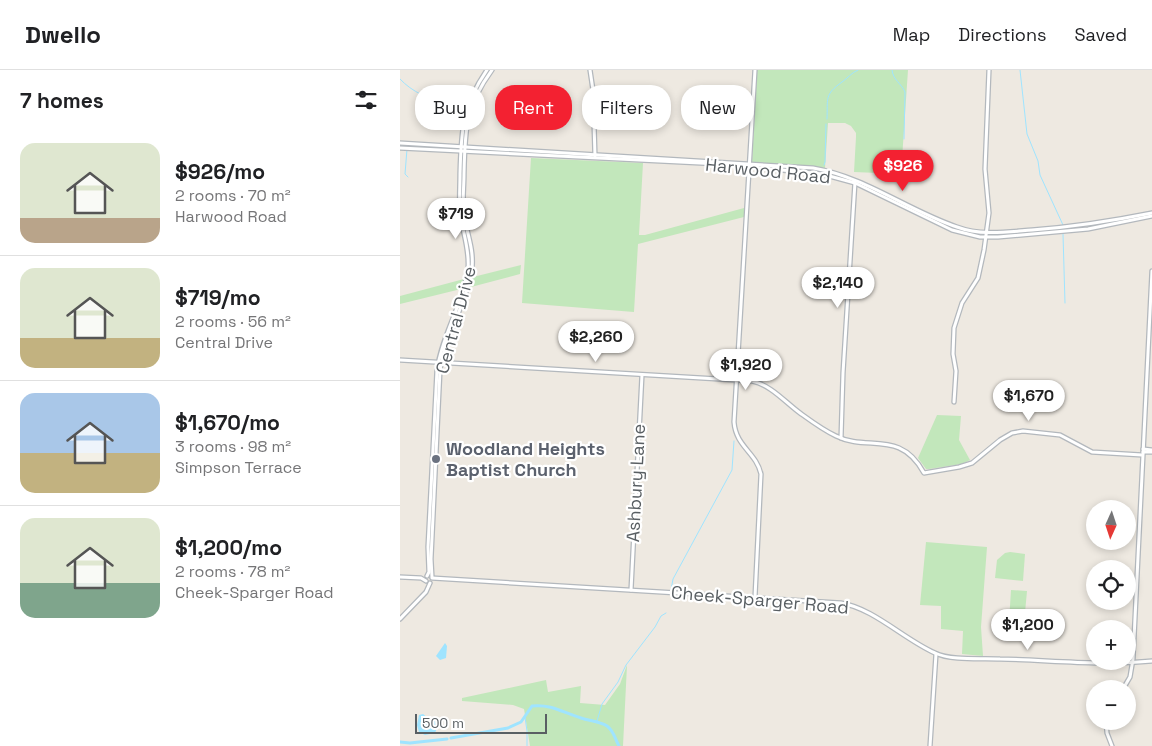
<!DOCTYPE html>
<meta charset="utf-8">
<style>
:root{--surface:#fff;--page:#f6f6f6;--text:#202124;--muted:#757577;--line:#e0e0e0;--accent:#f32131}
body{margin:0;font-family:"Space Grotesk",sans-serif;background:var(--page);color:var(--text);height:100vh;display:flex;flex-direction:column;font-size:19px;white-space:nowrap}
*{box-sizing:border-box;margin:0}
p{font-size:16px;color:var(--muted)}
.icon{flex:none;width:28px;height:28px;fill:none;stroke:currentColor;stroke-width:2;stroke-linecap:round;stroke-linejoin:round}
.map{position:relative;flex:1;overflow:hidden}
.side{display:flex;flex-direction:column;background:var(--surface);width:400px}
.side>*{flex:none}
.top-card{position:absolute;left:15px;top:15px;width:475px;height:45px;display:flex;gap:10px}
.needle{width:32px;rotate:183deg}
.fabs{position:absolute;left:686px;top:430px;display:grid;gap:10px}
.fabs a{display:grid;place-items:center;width:50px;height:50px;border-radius:50%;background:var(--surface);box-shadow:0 2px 8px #0003;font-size:25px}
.scale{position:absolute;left:15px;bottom:12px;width:132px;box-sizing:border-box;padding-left:5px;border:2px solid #595f63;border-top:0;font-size:14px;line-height:18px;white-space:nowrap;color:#595f63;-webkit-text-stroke:4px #fff;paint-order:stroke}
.price{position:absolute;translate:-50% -42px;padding:0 11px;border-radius:18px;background:#fff;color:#222;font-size:16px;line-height:32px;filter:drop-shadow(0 1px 2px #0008)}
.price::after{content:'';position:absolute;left:50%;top:30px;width:15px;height:11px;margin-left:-8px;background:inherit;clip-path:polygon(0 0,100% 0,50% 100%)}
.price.on{background:var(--accent);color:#fff}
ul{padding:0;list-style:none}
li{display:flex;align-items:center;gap:15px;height:125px;padding:0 20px}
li+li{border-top:1px solid var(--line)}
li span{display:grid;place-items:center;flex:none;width:140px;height:100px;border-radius:15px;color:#555}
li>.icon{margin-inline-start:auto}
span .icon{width:60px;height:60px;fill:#fffc;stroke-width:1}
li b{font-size:21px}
h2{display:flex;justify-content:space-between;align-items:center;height:60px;padding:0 20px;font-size:21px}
.tag{padding:0 18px;border-radius:20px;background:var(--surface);box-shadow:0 2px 8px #0003;font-size:18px;line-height:45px}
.tag.on{background:var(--accent);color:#fff}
header{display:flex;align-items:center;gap:30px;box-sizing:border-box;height:70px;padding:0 25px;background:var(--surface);border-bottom:1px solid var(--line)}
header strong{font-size:24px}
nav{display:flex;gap:28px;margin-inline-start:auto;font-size:18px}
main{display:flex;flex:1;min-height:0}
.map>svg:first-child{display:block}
</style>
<header>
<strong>Dwello</strong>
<nav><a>Map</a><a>Directions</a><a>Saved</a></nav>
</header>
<main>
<section class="side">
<h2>7 homes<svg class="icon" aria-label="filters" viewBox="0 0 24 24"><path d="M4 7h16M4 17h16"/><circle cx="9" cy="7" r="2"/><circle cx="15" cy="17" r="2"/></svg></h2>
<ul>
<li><span style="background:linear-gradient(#dfe7d0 75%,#b9a48a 0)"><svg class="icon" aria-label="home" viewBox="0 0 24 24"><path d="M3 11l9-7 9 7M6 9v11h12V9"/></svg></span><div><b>$926/mo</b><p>2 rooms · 70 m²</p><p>Harwood Road</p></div></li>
<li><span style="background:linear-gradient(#dfe7d0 70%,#c2b280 0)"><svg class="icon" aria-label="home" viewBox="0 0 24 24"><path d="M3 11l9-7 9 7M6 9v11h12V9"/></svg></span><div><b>$719/mo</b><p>2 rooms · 56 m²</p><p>Central Drive</p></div></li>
<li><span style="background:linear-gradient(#a9c7e8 60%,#c2b280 0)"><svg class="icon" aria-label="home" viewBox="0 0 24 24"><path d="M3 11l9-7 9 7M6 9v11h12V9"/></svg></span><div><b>$1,670/mo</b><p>3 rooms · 98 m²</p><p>Simpson Terrace</p></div></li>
<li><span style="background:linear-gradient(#dfe7d0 65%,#7fa58c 0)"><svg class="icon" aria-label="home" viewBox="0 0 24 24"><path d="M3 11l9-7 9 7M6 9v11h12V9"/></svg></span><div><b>$1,200/mo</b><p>2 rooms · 78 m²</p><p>Cheek-Sparger Road</p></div></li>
</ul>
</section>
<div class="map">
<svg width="752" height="676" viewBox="0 0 752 676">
<rect width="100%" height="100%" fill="#eee9e1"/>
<!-- green -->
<g fill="#c2e7bb">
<polygon points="357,0 508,0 501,104 454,102 456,67 456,63 451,56 445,53 428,53 425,98 352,92"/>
<polygon points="131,88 243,93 239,165 245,165 344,138 344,147 238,174 234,242 122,233"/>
<polygon points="121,195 120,204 71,217 73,207"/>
<polygon points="64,209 61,219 0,234 0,226"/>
<polygon points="537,345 561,346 559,370 570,390 562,394 529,399 526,399 518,388"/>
<polygon points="526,472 587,477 581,557 583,586 562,584 563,561 541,559 541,536 520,535"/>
<polygon points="610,482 625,484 623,511 595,508 597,490 605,483"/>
<polygon points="611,520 627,521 624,553 609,552"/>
<polygon points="227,595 223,676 130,676 124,639 113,635 62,631 62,628 146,610 148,622 181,616 180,633 205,635 220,614"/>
</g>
<!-- water -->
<g fill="#9fe4ff">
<polygon points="45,573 47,576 46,588 40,590 36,586"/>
<polygon points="23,644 28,648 34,649 37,658 35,663 25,665 19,662 17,655 19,645"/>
</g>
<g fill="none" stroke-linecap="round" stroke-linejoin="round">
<!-- stream -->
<g stroke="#9fe4ff" stroke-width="1">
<path d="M492,0c1,10 9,13 13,22l-1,47"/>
<polyline points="620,0 627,64 638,91 640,105 663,155"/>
<path d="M0,9c12,13 29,20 46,25"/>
<path d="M427,49c1,-21 -3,-24 15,-37 6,-4 9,-9 16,-12"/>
<polyline points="7,79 5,104 8,107"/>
<polyline points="424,95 425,92 426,54"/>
<polyline points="663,164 665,233"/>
<polyline points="271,520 273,509 332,400 334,371"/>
<polyline points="125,647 127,661 127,676"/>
<polyline points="197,651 202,634 218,612 226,595 255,557 261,546 266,543"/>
</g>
<!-- river -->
<g stroke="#9fe4ff" stroke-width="3">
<path d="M51,668l57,-10 13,-6 11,-16c21,-2 31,7 49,12 9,3 18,3 26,8 7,5 8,13 12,20"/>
<polyline points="0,672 10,673 47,669"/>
</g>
<!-- secondary casing -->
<g stroke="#b3b8bd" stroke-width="5.5">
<g id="secondary">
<polyline points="190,0 193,20 195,86"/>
<path d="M0,73l413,25c53,9 94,42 144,59 24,9 50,5 75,3 41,-3 80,-9 120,-17"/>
<polyline points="0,78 320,94 422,104 455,113 552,160 580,167 598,167 688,159 752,146"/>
<path d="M0,290l352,21c19,4 33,21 48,32 11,8 23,17 36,23 32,16 64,-7 88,37l35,-6 13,-4 28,-23 12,-7 11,-2 37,4 32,17 50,3"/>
<polyline points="554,332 556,301 553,284 554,258 562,233 578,208 584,180 589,143 585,99 589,0"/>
<polyline points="441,368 443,303 455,112"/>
<polyline points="743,379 752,380"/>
<polyline points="743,382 752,382"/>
<path d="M27,506l2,-4 -1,-25 9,-177c5,-35 26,-66 31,-101 2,-20 -6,-38 -8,-57 -1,-12 0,-25 0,-38 1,-42 2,-68 27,-104"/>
<polyline points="0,507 21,508 26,511"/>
<path d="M32,507l-1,-18 9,-189c5,-35 27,-67 32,-102 2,-18 -5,-35 -8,-52 -2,-14 0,-28 0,-42 1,-44 1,-67 28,-104"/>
<path d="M32,508l409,25c32,5 64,37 94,50 17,8 46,5 65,6 50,1 101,7 152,2"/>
<polyline points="231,520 242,305"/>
<path d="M355,527l6,-123c-5,-22 -25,-27 -27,-52l21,-352"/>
<polyline points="0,549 26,522 30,513"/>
<polyline points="723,619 730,607 733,589 752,201"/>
<polyline points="706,651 707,663 712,676"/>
<polyline points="530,676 536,584"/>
</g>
</g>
<!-- secondary -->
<use href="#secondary" stroke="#fff" stroke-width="3"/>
</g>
<!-- markers -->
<circle fill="#6b7280" stroke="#fff" stroke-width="2" cx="36" cy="389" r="5"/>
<g text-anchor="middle" stroke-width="4.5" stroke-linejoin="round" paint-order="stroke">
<!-- street labels -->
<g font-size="18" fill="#595f63" stroke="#fff">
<text transform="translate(368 101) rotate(6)" y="6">Harwood Road</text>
<text transform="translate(56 250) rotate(-75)" y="6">Central Drive</text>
<text transform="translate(236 413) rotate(-87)" y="6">Ashbury Lane</text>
<text transform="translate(360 530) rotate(5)" y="6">Cheek-Sparger Road</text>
</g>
<!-- worship labels -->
<g font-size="18" font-weight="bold" fill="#5b616d" stroke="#fff" text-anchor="start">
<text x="46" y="385">Woodland Heights<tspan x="46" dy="21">Baptist Church</tspan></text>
</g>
</g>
</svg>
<div class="fabs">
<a><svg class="needle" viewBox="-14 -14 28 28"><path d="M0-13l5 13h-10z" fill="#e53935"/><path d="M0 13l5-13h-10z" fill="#757577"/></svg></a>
<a><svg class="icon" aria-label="locate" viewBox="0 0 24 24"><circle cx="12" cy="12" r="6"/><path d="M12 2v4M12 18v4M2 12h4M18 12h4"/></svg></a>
<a>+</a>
<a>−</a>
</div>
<div class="scale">500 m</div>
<b class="price on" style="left:503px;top:122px">$926</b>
<b class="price" style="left:56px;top:170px">$719</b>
<b class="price" style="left:438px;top:239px">$2,140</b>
<b class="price" style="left:196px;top:293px">$2,260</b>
<b class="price" style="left:346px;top:321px">$1,920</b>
<b class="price" style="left:629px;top:352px">$1,670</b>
<b class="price" style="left:628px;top:581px">$1,200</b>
<div class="top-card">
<a class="tag">Buy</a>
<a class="tag on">Rent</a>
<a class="tag">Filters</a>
<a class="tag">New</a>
</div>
</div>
</main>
